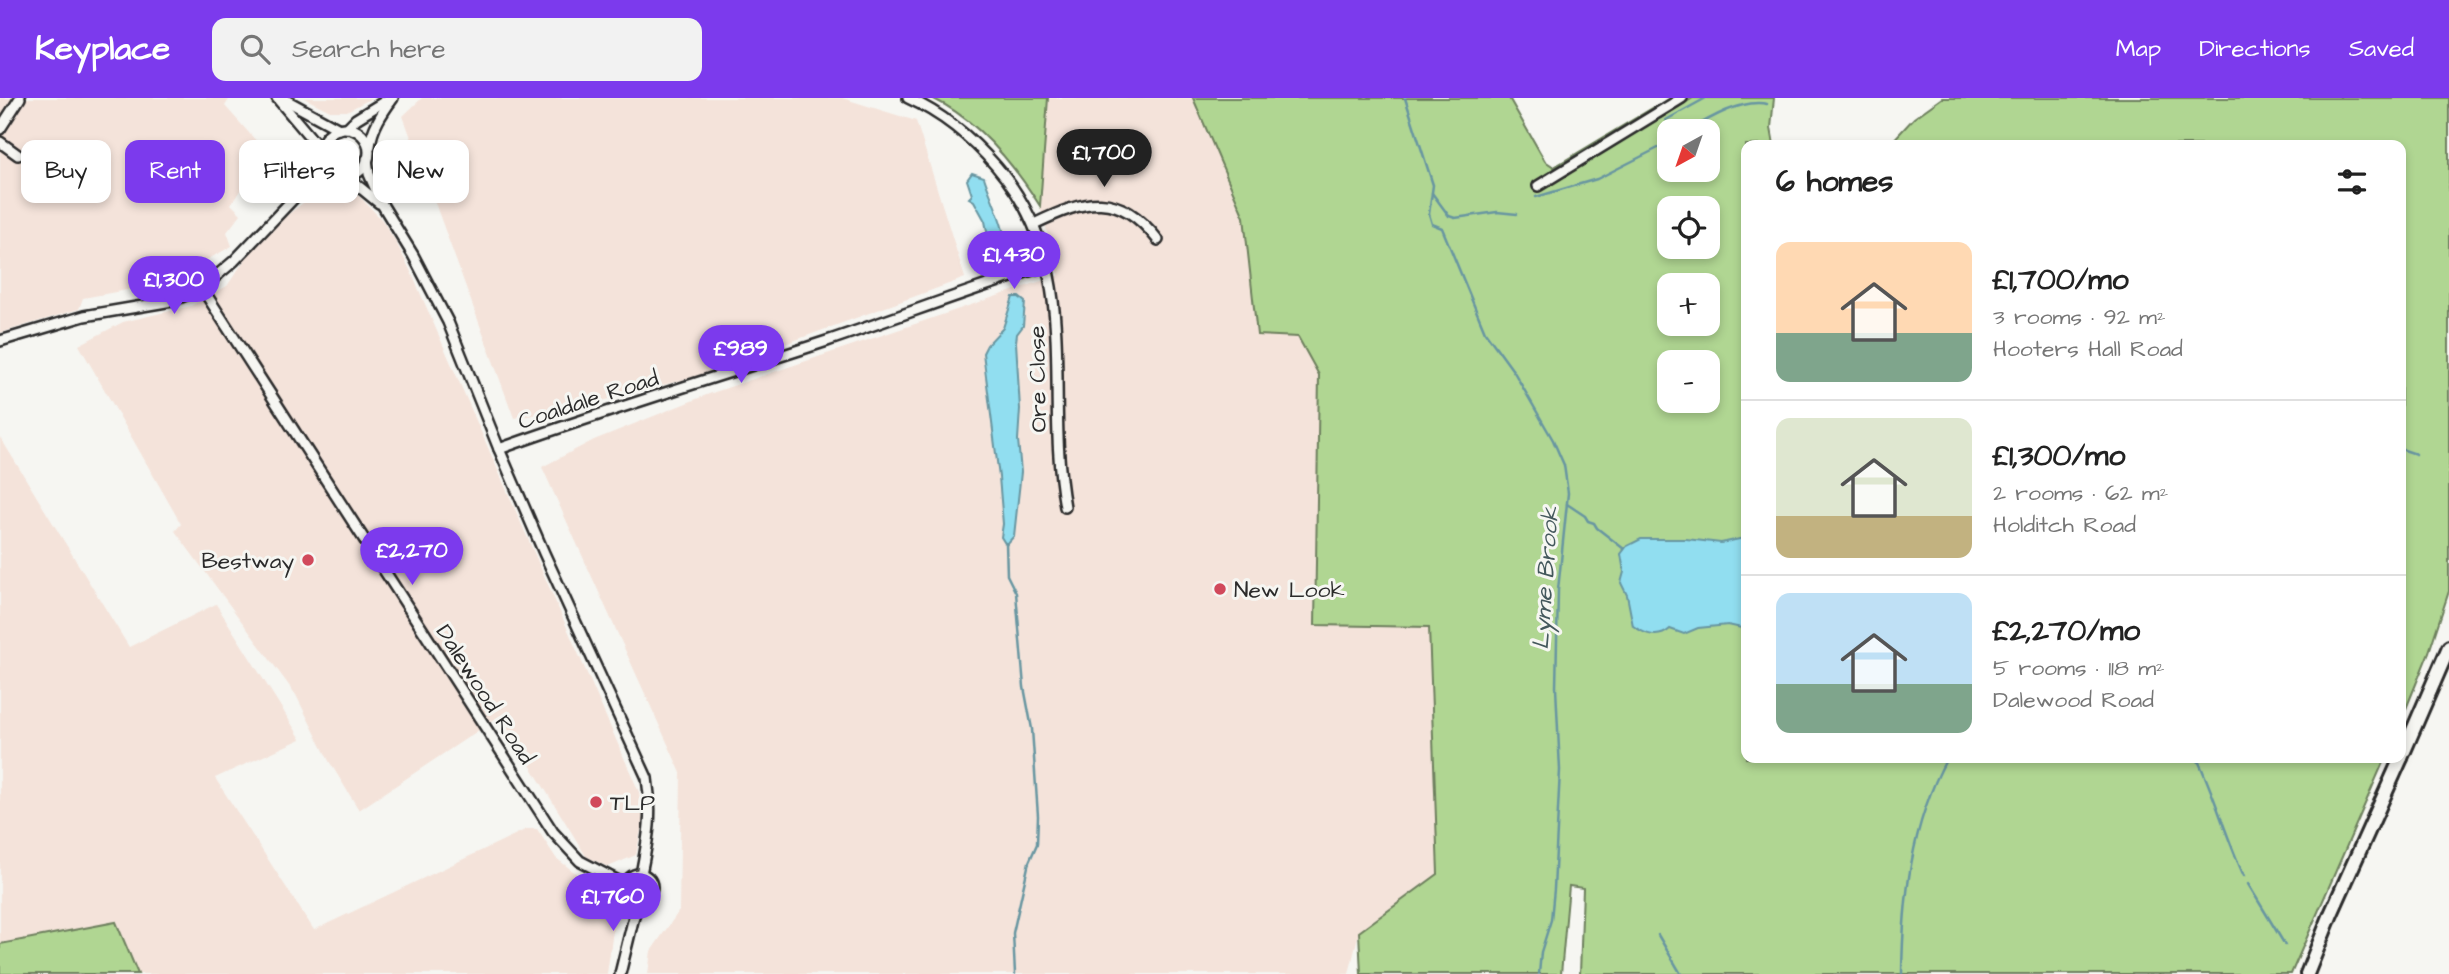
<!DOCTYPE html>
<meta charset="utf-8">
<style>
:root{--surface:#fff;--page:#f2f2f2;--text:#222;--muted:#767676;--line:#e0e0e0;--accent:#7c3aed}
body{margin:0;font-family:"Architects Daughter",sans-serif;background:var(--page);color:var(--text);height:100vh;display:flex;flex-direction:column;font-size:26px;white-space:nowrap}
*{box-sizing:border-box;margin:0}
p{font-size:23px;color:var(--muted)}
.icon{flex:none;width:38px;height:38px;fill:none;stroke:currentColor;stroke-width:2;stroke-linecap:round;stroke-linejoin:round}
.map{position:relative;flex:1;overflow:hidden}
.side{position:absolute;left:1741px;top:42px;width:665px;height:623px;display:flex;flex-direction:column;background:var(--surface);border-radius:14px;box-shadow:0 4px 10px #0003}
.side>*{flex:none}
.top-card{position:absolute;left:21px;top:42px;width:665px;height:63px;display:flex;gap:14px}
.needle{width:46px;rotate:220deg}
.tools{position:absolute;left:1657px;top:21px;display:grid;gap:14px}
.tools a{display:grid;place-items:center;width:63px;height:63px;border-radius:14px;background:var(--surface);box-shadow:0 4px 10px #0003;font-size:35px}
.price{position:absolute;translate:-50% -60px;padding:0 16px;border-radius:24px;background:var(--accent);color:#fff;font-size:23px;line-height:46px;filter:drop-shadow(0 2px 4px #0008)}
.price::after{content:'';position:absolute;left:50%;top:42px;width:21px;height:16px;margin-left:-10px;background:inherit;clip-path:polygon(0 0,100% 0,50% 100%)}
.price.selected{background:#222;color:#fff}
ul{padding:0;list-style:none}
li{display:flex;align-items:center;gap:21px;height:175px;padding:0 35px}
li+li{border-top:2px solid var(--line)}
li span{display:grid;place-items:center;flex:none;width:196px;height:140px;border-radius:14px;color:#555}
li>.icon{margin-inline-start:auto}
span .icon{width:84px;height:84px;fill:#fffc;stroke-width:1}
li b{font-size:30px}
h2{display:flex;justify-content:space-between;align-items:center;height:84px;padding:0 35px;font-size:30px}
.pill{padding:0 24px;border-radius:14px;background:var(--surface);box-shadow:0 4px 10px #0003;font-size:24px;line-height:63px}
.pill.selected{background:var(--accent);color:#fff}
header{display:flex;align-items:center;gap:42px;box-sizing:border-box;height:98px;padding:0 35px;background:var(--accent);color:#fff}
header strong{font-size:33px}
nav{display:flex;gap:38px;margin-inline-start:auto;font-size:24px}
.search{width:490px;height:63px;background:var(--page);display:flex;align-items:center;gap:18px;box-sizing:border-box;padding:0 24px;border-radius:14px;color:var(--muted);font-size:26px}
.map>svg:first-child{display:block}
</style>
<header>
<strong>Keyplace</strong>
<div class="search"><svg class="icon" aria-label="search" viewBox="0 0 24 24"><circle cx="10" cy="10" r="6"/><path d="M15 15l6 6"/></svg>Search here</div>
<nav><a>Map</a><a>Directions</a><a>Saved</a></nav>
</header>
<div class="map">
<svg width="2449" height="876" viewBox="0 0 2449 876">
<rect width="100%" height="100%" fill="#f6f6f2"/>
<filter id="ink" filterUnits="userSpaceOnUse"><feTurbulence type="fractalNoise" baseFrequency=".0143" numOctaves="2"/><feDisplacementMap in="SourceGraphic" scale="14" xChannelSelector="R" yChannelSelector="G"/><feConvolveMatrix kernelMatrix="1 2 1 2 8 2 1 2 1" color-interpolation-filters="sRGB"/></filter>
<g filter="url(#ink)">
<!-- built -->
<g fill="#f4e3da">
<polygon points="0,0 230,0 225,8 266,54 231,106 241,116 227,134 232,148 165,185 83,200 79,211 0,235"/>
<polygon points="304,0 372,0 347,13 330,13"/>
<polygon points="422,0 842,0 916,23 965,180 697,278 572,311 514,320 403,18"/>
<polygon points="1048,0 1193,0 1244,119 1257,237 1298,239 1319,277 1315,527 1429,528 1438,777 1359,834 1349,876 648,876 651,853 679,813 681,675 542,369 594,342 709,296 1059,177 1040,108"/>
<polygon points="329,91 351,92 362,101 382,122 396,144 411,174 639,694 643,722 636,757 608,769 586,758 500,618 359,712 329,663 296,597 175,433 181,426 79,247 123,224 191,208 227,188 248,157 285,119 308,101"/>
<polygon points="0,339 129,549 216,506 301,641 215,680 314,832 527,731 537,731 556,760 612,803 615,818 607,876 138,876 116,824 0,846"/>
</g>
<!-- green -->
<g fill="#b0d692" stroke="#6e805e" stroke-width="2" fill-rule="evenodd">
<path d="M932,0h116l-8,108c-27,-43 -62,-86 -108,-108z"/>
<path d="M1193,0h316l36,63 9,6 100,-60 7,11 32,-20h81l-3,30 3,17h-28v613h639l-94,216h-711l3,-86 -14,-2 -8,88h-200l-2,-42 79,-58 -9,-247 -114,-2 4,-250 -21,-38 -41,-2 -13,-118zM1670,33h38v39h-38zM1670,110h38v39h-38zM1670,187h38v39h-38zM1670,264h38v39h-38z"/>
<polygon points="1942,0 2449,0 2449,493 2429,554 2401,623 2401,47 1889,47 1914,20"/>
<polygon points="116,824 138,876 0,876 0,846"/>
</g>
<!-- water -->
<g fill="#91def0" stroke="#6896a1" stroke-width="2">
<path d="M972,75l12,4c7,23 27,58 20,82l-3,1 -10,-8 -6,-31 -11,-20 -5,-3 3,-3 -5,-15z"/>
<polygon points="1013,199 1019,199 1025,204 1023,228 1017,236 1016,244 1020,311 1018,342 1021,374 1014,438 1006,447 1001,439 1003,426 999,379 983,255 987,247 1003,230"/>
<path d="M1744,440l2,1v90l-18,-4 -30,3 -14,6 -14,-5c-12,11 -25,5 -37,-3l-6,-31 -6,-12 3,-11 -3,-18 6,-8 14,-7h45l35,4z"/>
</g>
<g fill="none" stroke-linecap="round" stroke-linejoin="round">
<!-- stream -->
<g stroke="#6896a1" stroke-width="2.5">
<polyline points="1405,0 1433,87 1429,116 1432,126 1442,130 1485,234 1514,274 1553,342 1564,367 1568,395 1558,492 1556,590 1560,672 1554,791 1551,822 1541,854 1539,876"/>
<polyline points="1666,22 1706,0"/>
<path d="M1688,33c20,-12 55,-33 79,-27"/>
<polyline points="1432,95 1449,118 1455,120 1497,114 1517,116"/>
<polyline points="1536,99 1597,81 1668,45"/>
<polyline points="2401,351 2416,356"/>
<polyline points="1567,406 1585,418 1588,423 1594,425 1597,430 1624,451"/>
<polyline points="1006,445 1007,477 1016,495 1024,589 1032,631 1038,718 1037,746 1029,764 1013,835 1015,876"/>
<path d="M2197,660c18,38 29,79 47,118"/>
<polyline points="2248,786 2285,847"/>
<polyline points="1658,837 1681,876"/>
<path d="M1902,876c1,-74 9,-150 45,-216"/>
</g>
<!-- street casing -->
<g stroke="#2b2b2b" stroke-width="14">
<g id="street">
<polyline points="277,0 321,52"/>
<polyline points="282,0 339,31"/>
<path d="M908,0c35,16 63,39 88,68 89,103 47,221 69,341"/>
<polyline points="347,30 356,21 390,0"/>
<circle cx="345" cy="54" r="24"/>
<polyline points="0,31 20,0"/>
<polyline points="0,44 18,57"/>
<path d="M370,48c2,-18 12,-33 23,-48"/>
<path d="M367,61l2,15 14,32 30,49 35,67 51,127 45,104 103,225c6,38 1,60 -6,96"/>
<polyline points="346,78 379,105"/>
<polyline points="1538,88 1682,0"/>
<polyline points="298,97 339,77"/>
<path d="M1034,126c52,-25 84,-35 124,16"/>
<polyline points="202,190 553,734 580,763 626,787"/>
<polyline points="0,243 84,218 172,203 202,190 234,163 296,98 321,58"/>
<path d="M499,351c108,-39 218,-72 328,-108 74,-25 147,-53 221,-76"/>
<circle cx="639" cy="789" r="13"/>
<polyline points="620,876 638,802"/>
</g>
</g>
<!-- secondary casing -->
<g stroke="#2b2b2b" stroke-width="18">
<g id="secondary">
<polyline points="2401,660 2449,549"/>
<polyline points="2307,876 2331,816 2401,660"/>
</g>
</g>
<!-- street -->
<use href="#street" stroke="#f6f6f2" stroke-width="9"/>
<!-- secondary -->
<use href="#secondary" stroke="#f6f6f2" stroke-width="12"/>
</g>
</g>
<!-- markers -->
<g fill="#d1495b" stroke="#f6f6f2" stroke-width="2.5">
<circle cx="308" cy="462" r="7"/>
<circle cx="1220" cy="491" r="7"/>
<circle cx="596" cy="704" r="7"/>
</g>
<g text-anchor="middle" stroke-width="6" stroke-linejoin="round" paint-order="stroke">
<!-- street labels -->
<g font-size="23" fill="#2b2b2b" stroke="#f6f6f2">
<text transform="translate(1037 281) rotate(-91)" y="8">Ore Close</text>
<text transform="translate(588 301) rotate(-18)" y="8">Coaldale Road</text>
<text transform="translate(486 596) rotate(57)" y="8">Dalewood Road</text>
</g>
<!-- poi labels -->
<g font-size="23" fill="#2b2b2b" stroke="#f6f6f2" text-anchor="start">
<text x="294" y="470" text-anchor="end">Bestway</text>
<text x="1234" y="499">New Look</text>
<text x="610" y="712">TLP</text>
</g>
<!-- water labels -->
<g font-size="24" font-style="italic" fill="#44585c" stroke="#f6f6f2">
<text transform="translate(1545 480) rotate(-86)" y="8">Lyme Brook</text>
</g>
</g>
</svg>
<div class="tools">
<a><svg class="needle" viewBox="-14 -14 28 28"><path d="M0-13l5 13h-10z" fill="#e53935"/><path d="M0 13l5-13h-10z" fill="#767676"/></svg></a>
<a><svg class="icon" aria-label="locate" viewBox="0 0 24 24"><circle cx="12" cy="12" r="6"/><path d="M12 2v4M12 18v4M2 12h4M18 12h4"/></svg></a>
<a>+</a>
<a>−</a>
</div>
<b class="price selected" style="left:1104px;top:91px">£1,700</b>
<b class="price" style="left:1014px;top:193px">£1,430</b>
<b class="price" style="left:174px;top:218px">£1,300</b>
<b class="price" style="left:741px;top:287px">£989</b>
<b class="price" style="left:412px;top:489px">£2,270</b>
<b class="price" style="left:613px;top:835px">£1,760</b>
<div class="top-card">
<a class="pill">Buy</a>
<a class="pill selected">Rent</a>
<a class="pill">Filters</a>
<a class="pill">New</a>
</div>
<section class="side">
<h2>6 homes<svg class="icon" aria-label="filters" viewBox="0 0 24 24"><path d="M4 7h16M4 17h16"/><circle cx="9" cy="7" r="2"/><circle cx="15" cy="17" r="2"/></svg></h2>
<ul>
<li><span style="background:linear-gradient(#ffd9b3 65%,#7fa58c 0)"><svg class="icon" aria-label="home" viewBox="0 0 24 24"><path d="M3 11l9-7 9 7M6 9v11h12V9"/></svg></span><div><b>£1,700/mo</b><p>3 rooms · 92 m²</p><p>Hooters Hall Road</p></div></li>
<li><span style="background:linear-gradient(#dfe7d0 70%,#c2b280 0)"><svg class="icon" aria-label="home" viewBox="0 0 24 24"><path d="M3 11l9-7 9 7M6 9v11h12V9"/></svg></span><div><b>£1,300/mo</b><p>2 rooms · 62 m²</p><p>Holditch Road</p></div></li>
<li><span style="background:linear-gradient(#bfe0f5 65%,#7fa58c 0)"><svg class="icon" aria-label="home" viewBox="0 0 24 24"><path d="M3 11l9-7 9 7M6 9v11h12V9"/></svg></span><div><b>£2,270/mo</b><p>5 rooms · 118 m²</p><p>Dalewood Road</p></div></li>
</ul>
</section>
</div>
